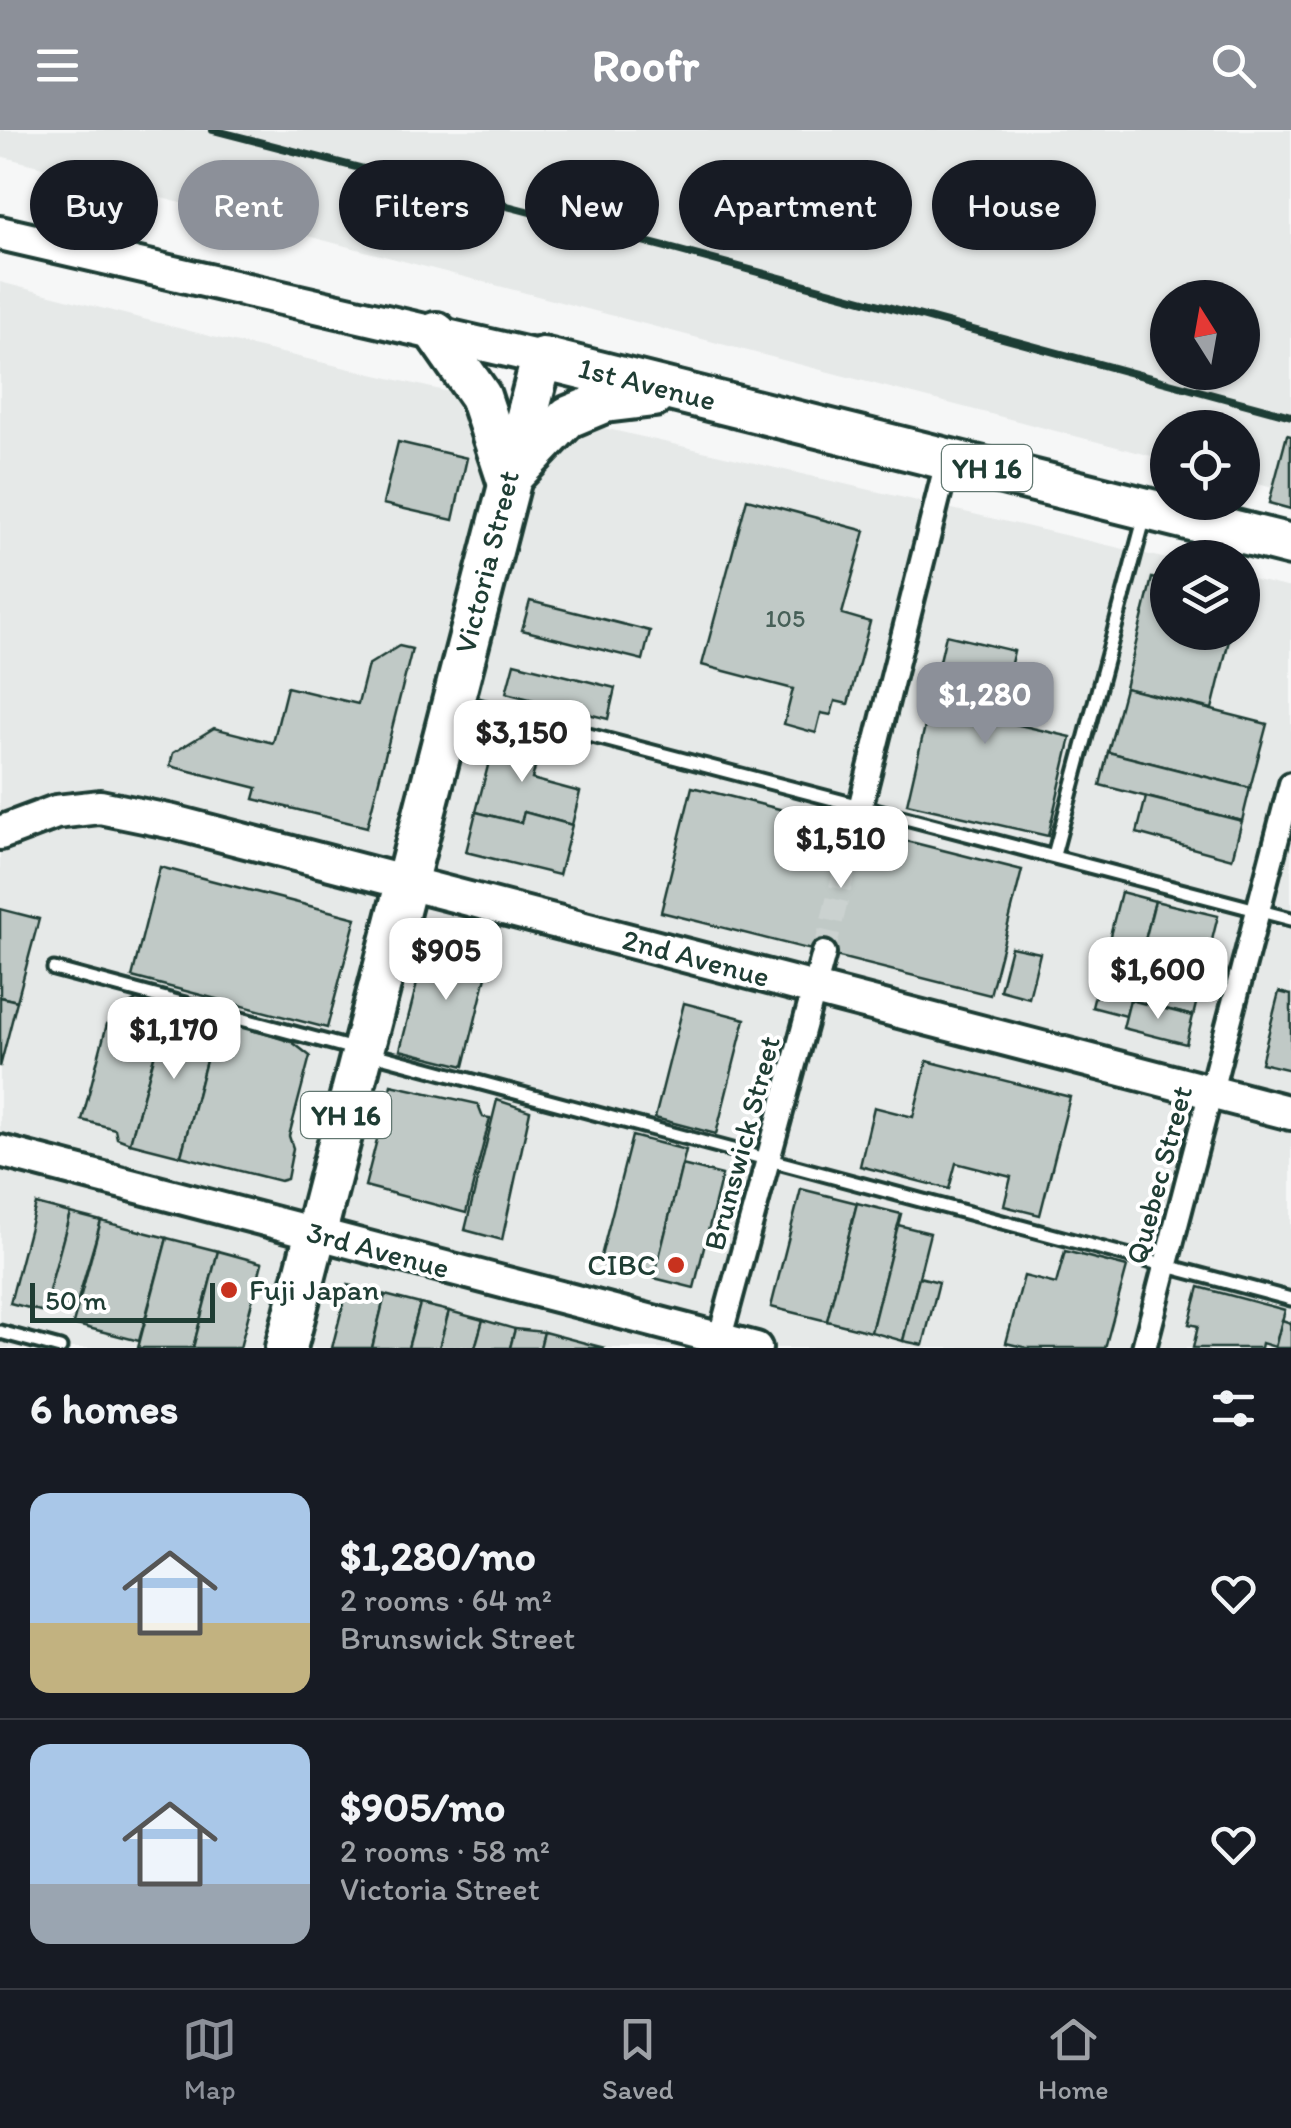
<!DOCTYPE html>
<meta charset="utf-8">
<style>
:root{--surface:#171b24;--page:#20242c;--text:#f1f3f6;--muted:#9ea1a6;--line:#363941;--accent:#8c9099}
body{margin:0;font-family:Itim,sans-serif;background:var(--page);color:var(--text);height:100vh;display:flex;flex-direction:column;font-size:38px;white-space:nowrap}
*{box-sizing:border-box;margin:0}
p{font-size:32px;color:var(--muted)}
.icon{flex:none;width:55px;height:55px;fill:none;stroke:currentColor;stroke-width:2;stroke-linecap:round;stroke-linejoin:round}
.map{position:relative;height:1218px;overflow:hidden}
.panel{display:flex;flex-direction:column;background:var(--surface);flex:1}
.panel>*{flex:none}
.banner{position:absolute;left:30px;top:30px;width:1232px;height:90px;display:flex;gap:20px}
.needle{width:65px;rotate:349deg}
.controls{position:absolute;left:1150px;top:150px;display:grid;gap:20px}
.controls a{display:grid;place-items:center;width:110px;height:110px;border-radius:50%;background:var(--surface);box-shadow:0 2px 8px #0004;font-size:50px}
.scale{position:absolute;left:30px;bottom:25px;width:185px;box-sizing:border-box;padding-left:10px;border:5px solid #1f3d34;border-top:0;font-size:28px;line-height:35px;white-space:nowrap;color:#1f3d34;-webkit-text-stroke:8px #fff;paint-order:stroke}
.price{position:absolute;translate:-50% -85px;padding:0 22px;border-radius:20px;background:#fff;color:#222;font-size:32px;line-height:65px;filter:drop-shadow(0 2px 5px #0008)}
.price::after{content:'';position:absolute;left:50%;top:60px;width:30px;height:22px;margin-left:-15px;background:inherit;clip-path:polygon(0 0,100% 0,50% 100%)}
.price.selected{background:var(--accent);color:#fff}
ul{padding:0;list-style:none}
li{display:flex;align-items:center;gap:30px;height:250px;padding:0 30px}
li+li{border-top:2px solid var(--line)}
li span{display:grid;place-items:center;flex:none;width:280px;height:200px;border-radius:20px;color:#555}
li>.icon{margin-inline-start:auto}
span .icon{width:120px;height:120px;fill:#fffc;stroke-width:1}
li b{font-size:42px}
h2{display:flex;justify-content:space-between;align-items:center;height:120px;padding:0 30px;font-size:42px}
.tag{padding:0 35px;border-radius:45px;background:var(--surface);box-shadow:0 2px 8px #0004;font-size:35px;line-height:90px}
.tag.selected{background:var(--accent);color:#fff}
header{display:flex;justify-content:space-between;align-items:center;height:130px;padding:0 30px;background:var(--accent);color:#fff;font-size:45px;font-weight:700}
.tab-bar{display:flex;justify-content:space-around;align-items:center;height:140px;border-top:2px solid var(--line);background:var(--surface);font-size:28px;color:var(--muted)}
.tab-bar a{display:grid;justify-items:center;gap:5px}
.tab-bar .selected{color:var(--accent)}
.map>svg:first-child{display:block}
</style>
<header><svg class="icon" aria-label="menu" viewBox="0 0 24 24"><path d="M4 6h16M4 12h16M4 18h16"/></svg>Roofr<svg class="icon" aria-label="search" viewBox="0 0 24 24"><circle cx="10" cy="10" r="6"/><path d="M15 15l6 6"/></svg></header>
<div class="map">
<svg width="1291" height="1218" viewBox="0 0 1291 1218">
<rect width="100%" height="100%" fill="#f6f7f7"/>
<filter id="ink" filterUnits="userSpaceOnUse"><feTurbulence type="fractalNoise" baseFrequency=".01" numOctaves="2"/><feDisplacementMap in="SourceGraphic" scale="20" xChannelSelector="R" yChannelSelector="G"/><feConvolveMatrix kernelMatrix="1 2 1 2 8 2 1 2 1" color-interpolation-filters="sRGB"/></filter>
<g filter="url(#ink)">
<!-- built -->
<g fill="#e6e9e8" fill-rule="evenodd">
<path d="M0,0h1291v363l-48,-13 -1,-52h-74l-1,32 -1167,-304zM1168,168h74v74h-74z"/>
<polygon points="0,152 217,208 1167,429 1168,502 1242,502 1243,447 1291,458 1291,1218 0,1218"/>
</g>
<!-- building -->
<g fill="#c0c9c6" stroke="#1f3d34" stroke-width="2.5">
<polygon points="1287,305 1291,306 1291,379 1269,373"/>
<polygon points="398,312 467,328 453,390 383,374"/>
<polygon points="747,369 865,401 842,484 870,492 848,574 835,571 831,585 821,583 816,603 784,594 793,559 702,535"/>
<polygon points="1152,448 1168,452 1168,502 1231,502 1212,579 1125,558"/>
<polygon points="530,471 650,501 643,530 522,500"/>
<polygon points="946,505 1014,521 997,590 1071,607 1048,706 907,674"/>
<polygon points="399,516 412,519 367,697 254,669 257,658 170,636 173,623 214,598 273,613 287,557 358,574 368,535"/>
<polygon points="514,533 615,558 608,589 506,563"/>
<polygon points="1125,558 1267,594 1250,658 1108,622"/>
<polygon points="497,601 542,612 532,649 580,662 572,695 524,682 521,693 476,682"/>
<polygon points="1108,622 1250,658 1242,691 1100,655"/>
<polygon points="692,657 1022,740 990,865 661,782"/>
<polygon points="1146,667 1242,691 1232,729 1137,703"/>
<polygon points="476,682 521,693 524,682 572,695 559,745 466,722"/>
<polygon points="160,737 356,788 327,898 132,847"/>
<polygon points="1121,762 1155,771 1126,886 1092,877"/>
<polygon points="1155,771 1218,786 1202,850 1139,834"/>
<polygon points="0,779 39,789 17,871 0,867"/>
<polygon points="428,810 491,826 464,936 400,920"/>
<polygon points="1011,817 1040,823 1029,868 1000,860"/>
<polygon points="1139,834 1202,850 1193,886 1130,870"/>
<polygon points="1279,862 1291,865 1291,940 1261,933"/>
<polygon points="0,867 17,871 0,937"/>
<polygon points="137,870 168,877 130,1013 117,1008 115,999 82,990 107,894 121,897 127,875"/>
<polygon points="1130,870 1193,886 1186,914 1123,898"/>
<polygon points="684,873 745,889 716,1004 655,988"/>
<polygon points="168,877 217,889 181,1026 130,1013"/>
<polygon points="217,889 292,912 310,926 289,1006 293,1018 287,1049 280,1051 181,1026"/>
<polygon points="927,931 1070,967 1040,1085 1004,1076 1011,1047 956,1033 949,1059 860,1036 874,977 913,987"/>
<polygon points="391,955 478,974 483,987 490,988 466,1083 365,1056"/>
<polygon points="497,970 530,981 502,1110 465,1100"/>
<polygon points="632,1006 686,1020 654,1148 599,1134"/>
<polygon points="682,1035 722,1045 694,1158 654,1148"/>
<polygon points="801,1059 857,1073 827,1191 771,1177"/>
<polygon points="857,1073 901,1084 871,1202 827,1191"/>
<polygon points="36,1074 70,1083 44,1182 10,1173"/>
<polygon points="70,1083 101,1091 75,1180 46,1172"/>
<polygon points="101,1091 167,1108 139,1211 73,1194"/>
<polygon points="898,1095 930,1103 903,1211 871,1202"/>
<polygon points="167,1108 218,1121 193,1218 138,1218"/>
<polygon points="218,1121 262,1133 240,1218 193,1218"/>
<polygon points="1065,1121 1127,1137 1105,1218 1027,1218 1006,1213 1024,1146 1056,1154"/>
<polygon points="919,1147 939,1152 923,1215 903,1211"/>
<polygon points="348,1155 385,1165 372,1218 332,1218"/>
<polygon points="1199,1157 1285,1180 1275,1217 1262,1213 1261,1218 1193,1218 1198,1196 1189,1194"/>
<polygon points="385,1165 420,1174 408,1218 372,1218"/>
<polygon points="420,1174 449,1181 439,1218 408,1218"/>
<polygon points="449,1181 483,1190 475,1218 439,1218"/>
<polygon points="483,1190 515,1199 510,1218 475,1218"/>
<polygon points="1282,1190 1291,1193 1291,1218 1275,1218"/>
<polygon points="515,1199 544,1202 540,1218 510,1218"/>
<polygon points="544,1202 589,1214 605,1218 540,1218"/>
</g>
<g fill="none" stroke-linecap="round" stroke-linejoin="round">
<!-- minor-tunnel -->
<polyline stroke="#cbd2d0" stroke-width="22" stroke-dasharray="22 11" stroke-linecap="butt" points="824,823 855,698"/>
<!-- service casing -->
<g stroke="#1f3d34" stroke-width="19">
<g id="service">
<polyline points="459,571 1291,789"/>
<polyline points="1054,725 1145,386"/>
<polyline points="54,839 1291,1169"/>
<polyline points="0,1202 60,1218"/>
</g>
</g>
<!-- minor casing -->
<g stroke="#1f3d34" stroke-width="30">
<g id="minor">
<polyline points="855,698 948,328"/>
<polyline points="717,1218 824,823"/>
<polyline points="1144,1218 1291,654"/>
</g>
</g>
<!-- tertiary casing -->
<g stroke="#1f3d34" stroke-width="38">
<polyline id="tertiary" points="0,1021 756,1218"/>
</g>
<!-- secondary casing -->
<g stroke="#1f3d34" stroke-width="40">
<g id="secondary">
<polyline points="0,103 542,228"/>
<polyline points="0,703 56,682 100,677 173,692 1291,983"/>
</g>
</g>
<!-- trunk casing -->
<g stroke="#1f3d34" stroke-width="48">
<g id="trunk">
<polyline points="436,203 480,266 508,351"/>
<polyline points="511,347 568,287 604,272 654,266"/>
<polyline points="286,1218 542,228 1291,415"/>
</g>
</g>
<!-- service -->
<use href="#service" stroke="#fff" stroke-width="11"/>
<!-- minor -->
<use href="#minor" stroke="#fff" stroke-width="22"/>
<!-- tertiary -->
<use href="#tertiary" stroke="#fff" stroke-width="30"/>
<!-- secondary -->
<use href="#secondary" stroke="#fff" stroke-width="32"/>
<!-- trunk -->
<use href="#trunk" stroke="#fff" stroke-width="40"/>
<!-- rail -->
<polyline stroke="#1f3d34" stroke-width="8" points="213,0 673,119 1291,286"/>
</g>
</g>
<!-- markers -->
<g fill="#c8321e" stroke="#fff" stroke-width="4">
<circle cx="676" cy="1135" r="10"/>
<circle cx="229" cy="1160" r="10"/>
</g>
<g text-anchor="middle" stroke-width="8" stroke-linejoin="round" paint-order="stroke">
<!-- number labels -->
<g font-size="25" fill="#476058">
<text x="785" y="497">105</text>
</g>
<!-- shield labels -->
<g fill="#fff" stroke="#627771" stroke-width="2.5">
<rect x="942" y="315" width="90" height="46" rx="8"/>
<rect x="301" y="962" width="90" height="46" rx="8"/>
</g>
<g font-size="28" font-weight="bold" fill="#1f3d34">
<text x="987" y="348">YH 16</text>
<text x="346" y="995">YH 16</text>
</g>
<!-- street labels -->
<g font-size="30" fill="#1f3d34" stroke="#fff">
<text transform="translate(647 254) rotate(14)" y="10">1st Avenue</text>
<text transform="translate(487 432) rotate(-76)" y="10">Victoria Street</text>
<text transform="translate(696 828) rotate(15)" y="10">2nd Avenue</text>
<text transform="translate(742 1013) rotate(-75)" y="10">Brunswick Street</text>
<text transform="translate(1159 1045) rotate(-75)" y="10">Quebec Street</text>
<text transform="translate(378 1120) rotate(15)" y="10">3rd Avenue</text>
</g>
<!-- poi labels -->
<g font-size="30" fill="#1f3d34" stroke="#fff" text-anchor="end">
<text x="656" y="1145">CIBC</text>
<text x="249" y="1170" text-anchor="start">Fuji Japan</text>
</g>
</g>
</svg>
<div class="controls">
<a><svg class="needle" viewBox="-14 -14 28 28"><path d="M0-13l5 13h-10z" fill="#e53935"/><path d="M0 13l5-13h-10z" fill="#9ea1a6"/></svg></a>
<a><svg class="icon" aria-label="locate" viewBox="0 0 24 24"><circle cx="12" cy="12" r="6"/><path d="M12 2v4M12 18v4M2 12h4M18 12h4"/></svg></a>
<a><svg class="icon" aria-label="layers" viewBox="0 0 24 24"><path d="M12 4l9 5-9 5-9-5zM3 14l9 5 9-5"/></svg></a>
</div>
<div class="scale">50 m</div>
<b class="price selected" style="left:985px;top:617px">$1,280</b>
<b class="price" style="left:522px;top:655px">$3,150</b>
<b class="price" style="left:841px;top:761px">$1,510</b>
<b class="price" style="left:446px;top:873px">$905</b>
<b class="price" style="left:1158px;top:892px">$1,600</b>
<b class="price" style="left:174px;top:952px">$1,170</b>
<div class="banner">
<a class="tag">Buy</a>
<a class="tag selected">Rent</a>
<a class="tag">Filters</a>
<a class="tag">New</a>
<a class="tag">Apartment</a>
<a class="tag">House</a>
</div>
</div>
<section class="panel">
<h2>6 homes<svg class="icon" aria-label="filters" viewBox="0 0 24 24"><path d="M4 7h16M4 17h16"/><circle cx="9" cy="7" r="2"/><circle cx="15" cy="17" r="2"/></svg></h2>
<ul>
<li><span style="background:linear-gradient(#a9c7e8 65%,#c2b280 0)"><svg class="icon" aria-label="home" viewBox="0 0 24 24"><path d="M3 11l9-7 9 7M6 9v11h12V9"/></svg></span><div><b>$1,280/mo</b><p>2 rooms · 64 m²</p><p>Brunswick Street</p></div><svg class="icon" aria-label="heart" viewBox="0 0 24 24"><path d="M12 20l-8-8c-3-5 5-10 8-4 3-6 11-1 8 4z"/></svg></li>
<li><span style="background:linear-gradient(#a9c7e8 70%,#9aa5b1 0)"><svg class="icon" aria-label="home" viewBox="0 0 24 24"><path d="M3 11l9-7 9 7M6 9v11h12V9"/></svg></span><div><b>$905/mo</b><p>2 rooms · 58 m²</p><p>Victoria Street</p></div><svg class="icon" aria-label="heart" viewBox="0 0 24 24"><path d="M12 20l-8-8c-3-5 5-10 8-4 3-6 11-1 8 4z"/></svg></li>
</ul>
</section>
<nav class="tab-bar">
<a class="selected"><svg class="icon" aria-label="map" viewBox="0 0 24 24"><path d="M3 6l6-2 6 2 6-2v14l-6 2-6-2-6 2zM9 4v14M15 6v14"/></svg>Map</a>
<a><svg class="icon" aria-label="saved" viewBox="0 0 24 24"><path d="M7 4h10v16l-5-4-5 4z"/></svg>Saved</a>
<a><svg class="icon" aria-label="home" viewBox="0 0 24 24"><path d="M3 11l9-7 9 7M6 9v11h12V9"/></svg>Home</a>
</nav>
